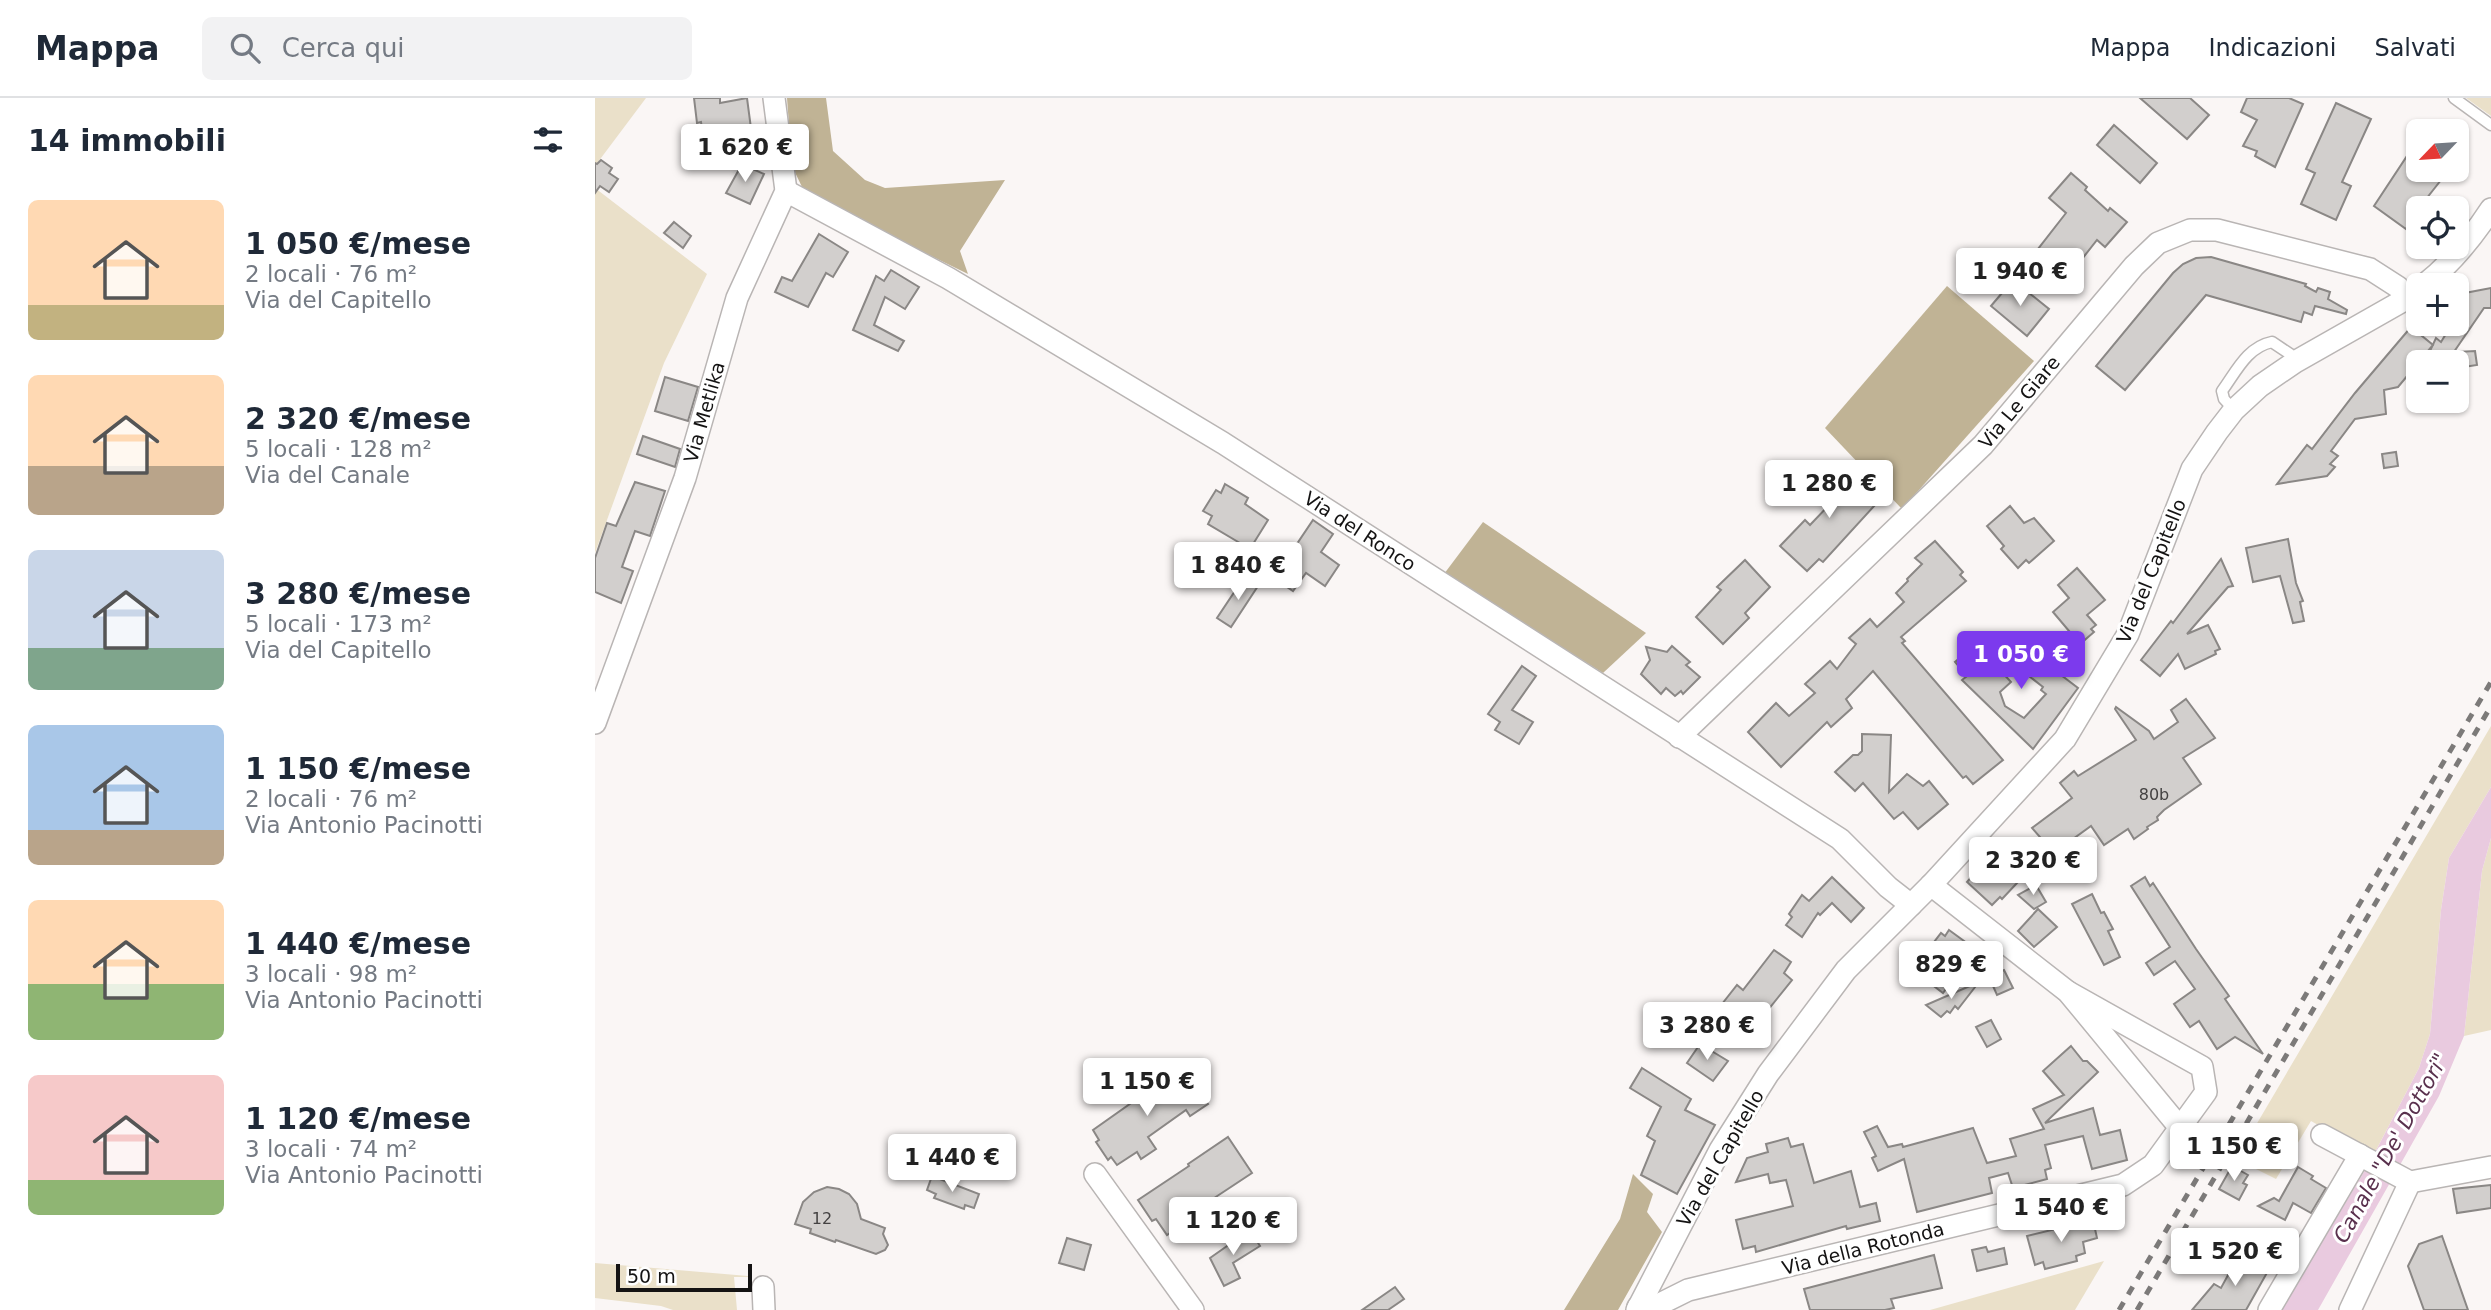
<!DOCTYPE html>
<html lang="it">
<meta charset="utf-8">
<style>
:root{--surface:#fff;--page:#f2f2f3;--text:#1f2937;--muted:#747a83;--line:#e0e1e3;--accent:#7c3aed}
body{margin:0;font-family:"DejaVu Sans",sans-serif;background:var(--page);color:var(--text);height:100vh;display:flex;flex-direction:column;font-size:26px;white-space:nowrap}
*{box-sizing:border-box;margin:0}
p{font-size:23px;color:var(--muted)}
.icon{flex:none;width:38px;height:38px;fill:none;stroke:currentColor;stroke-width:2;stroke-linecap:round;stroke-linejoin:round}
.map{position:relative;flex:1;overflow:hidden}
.side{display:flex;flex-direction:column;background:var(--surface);width:595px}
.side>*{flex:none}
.needle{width:46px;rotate:245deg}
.fabs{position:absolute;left:1811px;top:21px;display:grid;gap:14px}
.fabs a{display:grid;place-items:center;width:63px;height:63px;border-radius:10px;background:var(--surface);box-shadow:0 2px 5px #0004;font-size:35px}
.scale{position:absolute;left:21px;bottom:18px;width:136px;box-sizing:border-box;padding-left:7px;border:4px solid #141313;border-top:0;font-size:19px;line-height:24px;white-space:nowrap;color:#141313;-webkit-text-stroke:5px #fff;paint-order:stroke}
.price{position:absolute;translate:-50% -60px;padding:0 16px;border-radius:7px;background:#fff;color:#222;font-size:23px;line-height:46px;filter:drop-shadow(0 2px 4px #0008)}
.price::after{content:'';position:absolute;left:50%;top:42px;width:21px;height:16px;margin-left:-10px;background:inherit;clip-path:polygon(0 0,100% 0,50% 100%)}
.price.current{background:var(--accent);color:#fff}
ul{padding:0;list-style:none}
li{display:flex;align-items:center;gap:21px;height:175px;padding:0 28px}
li span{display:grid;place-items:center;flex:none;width:196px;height:140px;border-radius:10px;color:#555}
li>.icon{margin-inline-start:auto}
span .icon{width:84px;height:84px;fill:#fffc;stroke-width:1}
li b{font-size:30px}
h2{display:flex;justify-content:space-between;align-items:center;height:84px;padding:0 28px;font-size:30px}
header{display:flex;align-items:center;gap:42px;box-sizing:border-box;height:98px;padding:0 35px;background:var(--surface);border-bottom:2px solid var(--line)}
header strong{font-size:33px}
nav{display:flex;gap:38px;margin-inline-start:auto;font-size:24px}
.search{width:490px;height:63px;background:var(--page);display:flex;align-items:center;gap:18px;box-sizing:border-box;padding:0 24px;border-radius:10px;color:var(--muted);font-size:26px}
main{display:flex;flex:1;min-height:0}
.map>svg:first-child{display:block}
</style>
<header>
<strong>Mappa</strong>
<div class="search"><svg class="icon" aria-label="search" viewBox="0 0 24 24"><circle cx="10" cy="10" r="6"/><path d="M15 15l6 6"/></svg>Cerca qui</div>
<nav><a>Mappa</a><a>Indicazioni</a><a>Salvati</a></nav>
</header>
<main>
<section class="side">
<h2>14 immobili<svg class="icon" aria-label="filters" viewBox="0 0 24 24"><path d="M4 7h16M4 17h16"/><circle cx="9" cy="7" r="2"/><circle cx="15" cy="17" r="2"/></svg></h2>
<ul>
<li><span style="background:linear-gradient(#ffd9b3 75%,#c2b280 0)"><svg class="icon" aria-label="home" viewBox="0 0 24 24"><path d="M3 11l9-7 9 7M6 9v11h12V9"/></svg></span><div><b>1 050 €/mese</b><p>2 locali · 76 m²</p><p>Via del Capitello</p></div></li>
<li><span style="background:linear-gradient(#ffd9b3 65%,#b9a48a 0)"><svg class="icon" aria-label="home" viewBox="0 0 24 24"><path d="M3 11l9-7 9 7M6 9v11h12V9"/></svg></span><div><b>2 320 €/mese</b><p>5 locali · 128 m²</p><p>Via del Canale</p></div></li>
<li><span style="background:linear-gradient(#c9d6e8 70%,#7fa58c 0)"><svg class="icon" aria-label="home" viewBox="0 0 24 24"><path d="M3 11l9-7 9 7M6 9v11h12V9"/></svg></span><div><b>3 280 €/mese</b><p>5 locali · 173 m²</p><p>Via del Capitello</p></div></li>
<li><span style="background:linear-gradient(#a9c7e8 75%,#b9a48a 0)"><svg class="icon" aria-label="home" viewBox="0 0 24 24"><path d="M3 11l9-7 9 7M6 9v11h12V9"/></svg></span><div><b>1 150 €/mese</b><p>2 locali · 76 m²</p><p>Via Antonio Pacinotti</p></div></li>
<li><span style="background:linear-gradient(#ffd9b3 60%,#8fb573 0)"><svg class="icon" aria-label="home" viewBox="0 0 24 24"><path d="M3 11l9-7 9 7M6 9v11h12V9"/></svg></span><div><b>1 440 €/mese</b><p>3 locali · 98 m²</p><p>Via Antonio Pacinotti</p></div></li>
<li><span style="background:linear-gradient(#f6c9c9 75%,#8fb573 0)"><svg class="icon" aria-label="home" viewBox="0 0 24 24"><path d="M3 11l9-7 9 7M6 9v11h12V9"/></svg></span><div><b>1 120 €/mese</b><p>3 locali · 74 m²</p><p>Via Antonio Pacinotti</p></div></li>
</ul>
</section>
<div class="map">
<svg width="1896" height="1212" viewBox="0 0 1896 1212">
<rect width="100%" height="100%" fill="#faf6f5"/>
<!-- green -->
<g fill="#eae0c9">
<polygon points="0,0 51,0 0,68"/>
<polygon points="1871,0 1896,0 1896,18"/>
<polygon points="0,90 112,176 69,265 0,455"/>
<polygon points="1896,628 1896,689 1854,760 1846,812 1835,936 1824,970 1778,1058 1716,1023 1681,1081 1641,1061"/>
<polygon points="1896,740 1896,932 1869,938 1887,773"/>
<polygon points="1509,1163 1480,1212 1335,1212"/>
<polygon points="0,1165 153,1178 156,1179 139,1179 142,1212 78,1212 66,1208 0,1200"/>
</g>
<!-- forest -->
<g fill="#c0b395">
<polygon points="192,0 231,0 238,53 270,82 290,90 410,82 365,153 373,176 222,102 207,89 197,68"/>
<polygon points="1352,188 1439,263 1307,411 1230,330"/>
<polygon points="888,424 1051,535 1008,575 849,476"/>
<polygon points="1038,1076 1058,1096 1052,1114 1067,1134 1023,1212 969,1212 1025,1121"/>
</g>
<!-- water -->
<polygon fill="#e9cadf" points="1896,689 1896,740 1887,773 1869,938 1844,998 1723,1212 1686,1212 1775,1064 1824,970 1835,936 1846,812 1854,760"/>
<!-- building -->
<g fill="#d2cfcd" stroke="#8a8785" stroke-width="2">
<polygon points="99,0 125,0 125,5 152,0 157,38 109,44 106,24 102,25"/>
<polygon points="1545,0 1595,0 1614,17 1592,41"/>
<polygon points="1652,0 1694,0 1708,6 1680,69 1660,58 1662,53 1648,48 1662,22 1646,14"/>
<polygon points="1741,5 1776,21 1747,84 1756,88 1741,122 1706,106 1720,75 1711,71"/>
<polygon points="1519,27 1562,65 1545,85 1502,47"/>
<polygon points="1812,58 1824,66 1824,72 1831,72 1846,82 1824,110 1811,131 1779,108"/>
<polygon points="6,62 17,70 14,75 23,81 14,94 5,88 0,95 0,65 2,66"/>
<polygon points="147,66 169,76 155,106 131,95"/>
<polygon points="1476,75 1492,89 1490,92 1513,113 1515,110 1532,124 1510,149 1502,142 1468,185 1436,160 1471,115 1454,100"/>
<polygon points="79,124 96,138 88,150 69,135"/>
<polygon points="224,136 253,154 238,179 231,175 213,209 180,194 187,179 197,183"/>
<polygon points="1616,159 1711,186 1710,188 1721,194 1723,190 1735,194 1733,201 1752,212 1751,216 1720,208 1717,217 1709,214 1706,224 1611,197 1530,292 1501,268 1578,175 1588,166 1601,160"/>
<polygon points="296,172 324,189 310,211 290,199 279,227 309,243 303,253 258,232 281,178 289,183"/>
<polygon points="1418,182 1454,211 1432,238 1396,208"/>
<polygon points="1896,190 1896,210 1889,210 1852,264 1847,264 1834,255 1841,240 1846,244 1857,226 1862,226 1862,208 1870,195"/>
<polygon points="1816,229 1838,247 1803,289 1789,292 1791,316 1760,321 1736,353 1743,358 1735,366 1740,369 1732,378 1682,386 1712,347 1717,351 1760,295"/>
<polygon points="1880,253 1882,267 1862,270 1862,254"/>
<polygon points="70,279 103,289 93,323 60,313"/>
<polygon points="48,338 85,351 80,369 42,356"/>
<polygon points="1801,354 1803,368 1789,370 1787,356"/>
<polygon points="1241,368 1271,393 1268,396 1280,407 1228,464 1224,461 1212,473 1185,448 1210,422 1215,427 1236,405 1220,390"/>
<polygon points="40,384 70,393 55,438 40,433 27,469 38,473 26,505 0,494 0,460 12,425 21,428"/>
<polygon points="630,386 653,400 650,406 673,422 655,451 613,426 617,418 608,413 621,392 626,395"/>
<polygon points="1415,408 1429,425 1439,420 1459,443 1434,465 1431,462 1423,470 1406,451 1409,448 1392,428"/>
<polygon points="718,422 738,436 726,454 744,467 730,488 711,475 698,493 679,480"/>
<polygon points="1693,441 1701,485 1708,503 1705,504 1709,523 1698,525 1685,478 1658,484 1651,450"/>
<polygon points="1340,443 1368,474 1365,477 1371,483 1306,539 1310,543 1307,545 1408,662 1378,686 1371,678 1368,680 1278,573 1251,601 1257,610 1236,629 1232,624 1186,669 1153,634 1181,605 1194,618 1220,595 1210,586 1235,563 1242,571 1261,546 1254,540 1275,521 1282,529 1309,504 1301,495 1313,483 1312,481 1327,466 1320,460"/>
<polygon points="1626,461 1638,488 1633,489 1592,536 1613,527 1625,551 1620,553 1621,556 1590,571 1583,556 1565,578 1546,562 1576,523 1578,525"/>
<polygon points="1150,462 1175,489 1150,515 1154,520 1128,546 1101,519 1126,492 1122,489"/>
<polygon points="1482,470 1510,502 1492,517 1501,527 1496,531 1499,534 1485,546 1458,514 1474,500 1463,487"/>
<polygon points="650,478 663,488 636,529 622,520"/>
<polygon points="1445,545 1461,557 1457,562 1470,571 1466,577 1483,590 1438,651 1367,582 1372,578 1360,564 1380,548 1403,574 1405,572 1416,584 1405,594 1410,608 1429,620 1451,596 1446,592 1448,589 1425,571"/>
<polygon points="1077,548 1095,564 1091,567 1105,579 1088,596 1086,593 1080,598 1071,590 1066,596 1046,576 1055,562 1051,549 1072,554"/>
<polygon points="927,568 941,578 917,612 938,624 924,646 900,632 905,624 893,616"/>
<polygon points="1591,601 1620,640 1588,660 1606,686 1569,712 1562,719 1563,722 1552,729 1553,731 1539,741 1533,731 1509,747 1496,728 1467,749 1474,759 1454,774 1434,747 1445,739 1437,730 1477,700 1465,685 1479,673 1483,678 1541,642 1520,611 1521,609 1554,633 1559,641 1583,624 1576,612"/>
<polygon points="1267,636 1296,637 1294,694 1312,676 1328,688 1334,683 1353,706 1323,731 1308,714 1299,721 1268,685 1260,693 1240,674 1258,657 1263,657 1267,653"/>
<polygon points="1413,749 1423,758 1408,773 1422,785 1407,801 1405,799 1397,807 1372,784 1392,761 1397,765"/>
<polygon points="1237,779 1269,810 1256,824 1237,805 1225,817 1223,815 1207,839 1191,827 1197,819 1194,816 1207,797 1214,803"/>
<polygon points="1550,779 1555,788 1558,785 1601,851 1634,898 1630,901 1668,956 1640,939 1622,951 1604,923 1595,929 1579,906 1600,891 1580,863 1559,877 1551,865 1575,849 1536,788"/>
<polygon points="1441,787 1451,804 1439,811 1423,797"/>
<polygon points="1497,796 1506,815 1509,814 1518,831 1513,833 1525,859 1509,867 1477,806"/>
<polygon points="1443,811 1462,829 1439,849 1423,833"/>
<polygon points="1354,832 1380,851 1348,895 1314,869 1325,854 1329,857 1346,835 1350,838"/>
<polygon points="1179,852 1196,864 1189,875 1197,882 1161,927 1152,920 1149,923 1127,906 1142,887 1148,892"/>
<polygon points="1409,872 1418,890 1402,897 1394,879"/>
<polygon points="1384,884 1363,911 1360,908 1355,915 1352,913 1346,919 1331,907"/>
<polygon points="1396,922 1406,941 1392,949 1381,929"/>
<polygon points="1105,946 1133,963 1118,983 1092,965"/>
<polygon points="1476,948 1488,963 1492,963 1503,974 1450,1025 1498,1010 1505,1037 1525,1032 1532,1062 1497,1071 1488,1038 1450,1047 1456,1070 1450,1072 1452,1081 1418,1090 1413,1075 1394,1080 1397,1095 1322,1114 1309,1061 1283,1073 1277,1060 1281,1058 1269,1034 1282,1028 1293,1049 1307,1046 1308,1049 1378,1030 1392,1065 1421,1058 1415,1041 1449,1031 1438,1011 1469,997 1448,973"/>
<polygon points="1047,970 1096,1001 1090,1012 1120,1027 1082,1096 1046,1077 1060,1043 1052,1038 1066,1009 1035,990"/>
<polygon points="589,974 613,1006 595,1018 591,1012 553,1039 561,1051 546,1061 542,1054 522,1067 516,1059 513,1062 501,1044 504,1042 498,1032 576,977 579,981"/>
<polygon points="633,1039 657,1075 595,1116 597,1120 572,1137 561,1121 557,1123 543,1102 594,1068 593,1066"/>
<polygon points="1193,1040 1196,1049 1208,1046 1219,1085 1256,1073 1265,1109 1281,1105 1285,1123 1252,1131 1251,1128 1161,1154 1160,1148 1148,1151 1141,1122 1198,1108 1191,1082 1175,1085 1173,1076 1141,1084 1152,1060 1173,1054 1171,1046"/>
<polygon points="1637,1068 1653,1077 1648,1085 1652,1087 1644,1102 1624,1091"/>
<polygon points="1703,1069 1718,1078 1716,1081 1731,1090 1716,1115 1698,1105 1690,1122 1663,1108 1679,1100 1684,1103"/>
<polygon points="337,1078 384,1096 379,1110 370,1107 369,1111 339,1100 341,1096 332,1092"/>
<polygon points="1896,1087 1896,1110 1862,1115 1858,1091"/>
<polygon points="232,1089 244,1091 254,1096 262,1106 266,1121 290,1130 288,1136 293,1147 290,1152 281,1156 241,1142 240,1144 215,1135 216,1131 200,1126 208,1104 219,1094"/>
<polygon points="1498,1122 1502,1140 1488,1144 1490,1155 1481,1158 1482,1163 1450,1171 1448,1164 1440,1167 1432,1138"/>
<polygon points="655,1132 665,1148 638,1165 645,1180 629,1188 615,1160"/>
<polygon points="1847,1138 1873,1212 1829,1212 1813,1168 1824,1146"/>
<polygon points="472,1140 496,1147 489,1172 464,1165"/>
<polygon points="1391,1149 1393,1154 1409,1150 1412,1166 1382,1173 1377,1152"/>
<polygon points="1339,1157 1347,1190 1296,1201 1299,1210 1290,1212 1215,1212 1209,1191"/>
<polygon points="1644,1157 1673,1173 1651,1212 1597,1212 1619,1186 1626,1190"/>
<polygon points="800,1189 809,1201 793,1212 767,1212"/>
</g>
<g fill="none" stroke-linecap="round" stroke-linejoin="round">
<!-- service casing -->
<g stroke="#b9b5b4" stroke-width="13">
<g id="service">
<polyline points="1859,0 1896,27"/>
<path d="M1639,312l-10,-11 -2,-8c14,-19 25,-44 50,-49l18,12 5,8"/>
</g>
</g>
<!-- minor casing -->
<g stroke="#b9b5b4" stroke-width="24">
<g id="minor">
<polyline points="191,93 353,180 628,345 1245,741 1293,789 1316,807"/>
<path d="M1829,187c27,-21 48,-47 67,-76"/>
<polyline points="0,625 90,380 142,200 191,93 179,0"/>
<polyline points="1084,639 1388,347 1539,168 1563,145 1595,132 1622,132 1775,171 1803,189 1811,201"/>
<polyline points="1336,787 1473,894 1586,1031"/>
<polyline points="1727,1037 1815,1084 1896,1069"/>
<polyline points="500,1076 598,1212"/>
<polyline points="168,1189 169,1212"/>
<polyline points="1043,1209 1055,1211 1093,1192 1528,1087 1558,1067 1611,994 1607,969 1473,894"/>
<polyline points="1042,1212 1125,1052 1173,976 1251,872 1336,787 1470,641 1533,536 1597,371 1622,334 1639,312 1665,288 1700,264 1811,201 1824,192"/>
<polyline points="1674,1212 1765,1057"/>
<polyline points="1755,1212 1815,1084"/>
</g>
</g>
<!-- service -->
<use href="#service" stroke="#fff" stroke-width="10"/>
<!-- minor -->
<use href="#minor" stroke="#fff" stroke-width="21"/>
<!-- rail -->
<g stroke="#7c7a79" stroke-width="5" stroke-dasharray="9 9" stroke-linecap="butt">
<polyline points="1524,1212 1896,584"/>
<polyline points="1542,1212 1896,608"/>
</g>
</g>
<g text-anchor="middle" stroke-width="6" stroke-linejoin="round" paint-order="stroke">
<!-- number labels -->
<g font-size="16" fill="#444242">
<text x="1559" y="702">80b</text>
<text x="227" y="1126">12</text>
</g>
<!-- street labels -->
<g font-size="19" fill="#141313" stroke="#fff">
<text transform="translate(1424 304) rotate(-50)" y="7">Via Le Giare</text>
<text transform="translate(109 314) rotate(-74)" y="7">Via Metlika</text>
<text transform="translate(765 433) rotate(33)" y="7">Via del Ronco</text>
<text transform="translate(1556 473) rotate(-68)" y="7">Via del Capitello</text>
<text transform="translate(1125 1060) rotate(-60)" y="7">Via del Capitello</text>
<text transform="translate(1268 1150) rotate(-14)" y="7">Via della Rotonda</text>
</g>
<!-- water labels -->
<g font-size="21" font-style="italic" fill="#59304d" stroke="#fff">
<text transform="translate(1796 1050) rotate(-61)" y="7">Canale "De' Dottori"</text>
</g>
</g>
</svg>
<div class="fabs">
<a><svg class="needle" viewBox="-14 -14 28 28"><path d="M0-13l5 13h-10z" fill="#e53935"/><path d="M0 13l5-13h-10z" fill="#747a83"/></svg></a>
<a><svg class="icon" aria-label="locate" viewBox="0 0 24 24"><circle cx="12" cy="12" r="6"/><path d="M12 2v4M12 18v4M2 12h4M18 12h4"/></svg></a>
<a>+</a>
<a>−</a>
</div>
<div class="scale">50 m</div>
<b class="price" style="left:150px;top:86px">1 620 €</b>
<b class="price" style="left:1425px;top:210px">1 940 €</b>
<b class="price" style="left:1234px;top:422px">1 280 €</b>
<b class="price" style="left:643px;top:504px">1 840 €</b>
<b class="price current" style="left:1426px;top:593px">1 050 €</b>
<b class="price" style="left:1438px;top:799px">2 320 €</b>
<b class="price" style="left:1356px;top:903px">829 €</b>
<b class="price" style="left:1112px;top:964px">3 280 €</b>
<b class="price" style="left:552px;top:1020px">1 150 €</b>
<b class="price" style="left:1639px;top:1085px">1 150 €</b>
<b class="price" style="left:357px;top:1096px">1 440 €</b>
<b class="price" style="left:1466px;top:1146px">1 540 €</b>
<b class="price" style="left:638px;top:1159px">1 120 €</b>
<b class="price" style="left:1640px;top:1190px">1 520 €</b>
</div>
</main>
